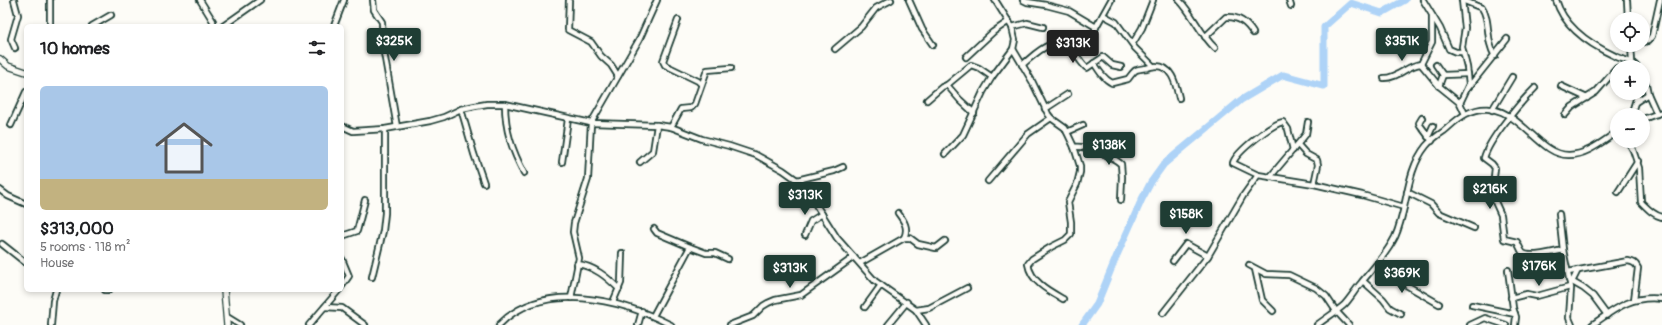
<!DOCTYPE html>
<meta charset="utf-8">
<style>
:root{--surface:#fff;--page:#f6f6f6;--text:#202124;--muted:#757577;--line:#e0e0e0;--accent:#1f3d34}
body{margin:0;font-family:Pangolin,sans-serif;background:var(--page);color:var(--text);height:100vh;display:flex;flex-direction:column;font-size:15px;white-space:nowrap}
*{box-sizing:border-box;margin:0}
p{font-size:13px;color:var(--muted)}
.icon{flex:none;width:22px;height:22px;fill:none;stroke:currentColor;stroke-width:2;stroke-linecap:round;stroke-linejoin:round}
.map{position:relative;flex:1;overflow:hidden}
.sheet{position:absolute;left:24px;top:24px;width:320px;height:268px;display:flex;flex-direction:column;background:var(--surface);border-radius:6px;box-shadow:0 2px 6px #0003}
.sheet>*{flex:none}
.tools{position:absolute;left:1610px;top:12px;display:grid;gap:8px}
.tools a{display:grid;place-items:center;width:40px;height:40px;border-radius:50%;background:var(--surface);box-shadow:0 2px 6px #0003;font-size:20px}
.price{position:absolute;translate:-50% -34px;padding:0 9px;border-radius:4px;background:var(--accent);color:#fff;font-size:13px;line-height:26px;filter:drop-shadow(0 1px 2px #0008)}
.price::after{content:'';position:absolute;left:50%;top:24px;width:12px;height:9px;margin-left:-6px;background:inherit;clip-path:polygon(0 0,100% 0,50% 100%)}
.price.on{background:#222;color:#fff}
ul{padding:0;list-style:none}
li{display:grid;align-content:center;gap:8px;height:212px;padding:0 16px}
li+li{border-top:1px solid var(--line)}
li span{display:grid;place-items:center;height:124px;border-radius:6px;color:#555}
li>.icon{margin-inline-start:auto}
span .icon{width:72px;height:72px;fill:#fffc;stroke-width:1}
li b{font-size:17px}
h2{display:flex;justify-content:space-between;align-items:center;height:48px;padding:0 16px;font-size:17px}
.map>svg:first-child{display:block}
</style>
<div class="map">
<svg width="1662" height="325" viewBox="0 0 1662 325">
<rect width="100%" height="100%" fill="#fdfcf7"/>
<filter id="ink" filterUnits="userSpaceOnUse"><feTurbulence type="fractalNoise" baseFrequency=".025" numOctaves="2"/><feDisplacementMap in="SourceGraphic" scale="8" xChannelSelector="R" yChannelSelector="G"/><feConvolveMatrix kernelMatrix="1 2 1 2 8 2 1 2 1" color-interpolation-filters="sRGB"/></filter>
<g filter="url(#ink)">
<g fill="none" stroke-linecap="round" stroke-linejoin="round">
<!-- river -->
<polyline stroke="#aed3f7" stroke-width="7" points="1082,325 1097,304 1117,255 1142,199 1151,182 1164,164 1241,100 1283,75 1324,86 1324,27 1351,3 1382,13 1405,0"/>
<!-- minor casing -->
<g stroke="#1f3d34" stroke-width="8">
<g id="minor">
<polyline points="14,0 18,15 11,39 15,48"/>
<polyline points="50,0 50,26"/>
<polyline points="200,0 213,21 213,26"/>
<polyline points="373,0 374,10 382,22 383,47 397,127"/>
<polyline points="569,0 568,30 591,42 601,56 611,65 618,76"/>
<polyline points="909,0 922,29 933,45"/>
<path d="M995,0l17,27 3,13 -2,9 19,32 16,33 3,4 14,10 9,19 6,19v6l-3,12 -9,18 3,20v12l-6,6 -14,7 -19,12 -4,5c3,18 21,27 35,35"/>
<polyline points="1023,0 1027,2 1046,5 1069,11 1096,27"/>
<path d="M1179,0c14,14 21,34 36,48"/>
<polyline points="1289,0 1291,6"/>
<polyline points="1423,0 1440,28 1449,49 1456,52 1463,52"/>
<path d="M1462,0l20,8c9,13 3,32 13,48"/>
<path d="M1556,0c8,27 35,45 59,56 7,4 17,4 22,11"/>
<polyline points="1627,0 1628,19"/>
<polyline points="1103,15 1116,22 1135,48 1153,66"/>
<polyline points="1432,16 1432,42 1421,64 1439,86 1460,103 1465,114"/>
<polyline points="678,20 663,61 665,65 698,81 701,84"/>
<polyline points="92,26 111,15"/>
<polyline points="223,26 260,0"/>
<polyline points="334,26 344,0"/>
<polyline points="1012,27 1027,23 1043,27"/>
<path d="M1205,37l21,-20c12,-1 21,6 27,16"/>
<polyline points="1643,42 1648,41 1652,36 1660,0"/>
<polyline points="1133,43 1142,28 1153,0"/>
<polyline points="1631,45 1632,62"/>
<polyline points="1069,48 1094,33 1096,27 1111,0"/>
<polyline points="835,49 861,27 876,8 891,0"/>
<polyline points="966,57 993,32 1009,21"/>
<path d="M1094,63c5,8 10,16 18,20l16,-4c8,-10 5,-9 19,-11 3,-1 6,-2 9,-2 17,0 20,20 23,32"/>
<path d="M1022,65c15,-12 31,-32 51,-14 5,5 8,13 14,17l16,-11 9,8 9,2"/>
<polyline points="1436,65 1443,75 1439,86"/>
<polyline points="1443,75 1468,74"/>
<path d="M1384,78c15,0 23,-13 37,-14"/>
<polyline points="1643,78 1646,84 1648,94 1657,114"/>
<polyline points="947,85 971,65 979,68 992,77"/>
<polyline points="1561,86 1587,98"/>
<polyline points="1468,88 1507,39"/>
<path d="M1535,88c-15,15 -46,51 -51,70l8,6 3,4 -3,27 9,20 3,24 13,3c2,3 3,8 6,11 6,5 32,-1 40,-3"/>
<polyline points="927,100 942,87 947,85 960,100 974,113"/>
<polyline points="1636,102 1648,94"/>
<polyline points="1460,103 1469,84 1467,67 1462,47 1465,28 1462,0"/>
<path d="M505,104c0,26 7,46 19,69"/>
<polyline points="461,109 474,154 484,183"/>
<polyline points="1045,109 1068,94"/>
<polyline points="1492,110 1512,77"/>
<polyline points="1565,115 1572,107 1596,92 1617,68"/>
<polyline points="1631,115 1638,93"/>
<polyline points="1422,118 1419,123 1420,125 1432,141"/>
<polyline points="1643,119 1662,112"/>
<polyline points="11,125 26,92"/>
<polyline points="342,126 353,131 385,129 430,121 444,117 461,109 475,106 487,104 505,104 591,123 657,125 671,127 702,139 729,146 756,155 783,170 797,180 811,197 837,238 875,281 916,310 926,325"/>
<polyline points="671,127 681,109 691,108 695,104 707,70 731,68"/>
<polyline points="1067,132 1083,125"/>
<polyline points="1428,137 1433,126"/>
<path d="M1628,141l5,9 6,18 2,34c6,6 12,13 21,15"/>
<polyline points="1298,145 1306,154 1317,160 1318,165 1314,184"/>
<path d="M1074,147c11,-2 38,9 47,17l1,13 -1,23"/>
<polyline points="945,154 963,135 983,92 992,77 1013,49"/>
<polyline points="562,162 568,119"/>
<polyline points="640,162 653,151 657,125"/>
<path d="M1258,175l-25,-12c3,-11 39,-39 50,-41l5,7 5,21"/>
<polyline points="1270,177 1302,139 1306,134 1308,122"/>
<polyline points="797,180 834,171 843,167"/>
<polyline points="988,181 1028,134 1051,118"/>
<polyline points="0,190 8,196 26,204"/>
<polyline points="1407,192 1431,204 1439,213 1474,228"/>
<polyline points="1618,192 1638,161"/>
<polyline points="1559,214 1563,250 1571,288 1569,318 1572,325"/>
<polyline points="654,229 657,233 690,247 706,253 715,253 728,259"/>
<polyline points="805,235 811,221 822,214"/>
<polyline points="342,236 357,231 365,200"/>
<polyline points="904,238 910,238 918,244 936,248 945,241"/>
<polyline points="2,244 26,263"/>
<polyline points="342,259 349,276 342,286"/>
<polyline points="1173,261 1186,244 1208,256"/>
<path d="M860,263l44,-25c5,-10 0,-17 -6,-25"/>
<path d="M577,264c17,2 30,13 42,25"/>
<polyline points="1249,265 1266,274 1289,275 1316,288 1326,296 1336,311 1349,325"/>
<polyline points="1375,267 1439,304"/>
<polyline points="1255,269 1262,300 1273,311"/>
<polyline points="1508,270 1513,308 1516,317 1515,325"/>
<path d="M1568,272l60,-11c5,1 8,2 10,7l-4,32"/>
<polyline points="372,277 383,231 385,213 385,129"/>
<polyline points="1569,280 1583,288 1593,296 1607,315"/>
<polyline points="1363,281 1383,299 1390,308 1401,314"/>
<polyline points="1572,282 1578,270"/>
<polyline points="105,290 109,290"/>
<polyline points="571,298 579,258 573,232 574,223 588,179 591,123 639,40 657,0"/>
<polyline points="1511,298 1527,294 1537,296 1570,287"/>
<polyline points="613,302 621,283 622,253"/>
<polyline points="1472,305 1515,314"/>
<polyline points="325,307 342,308 365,325"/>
<polyline points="865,307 881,285"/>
<polyline points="916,310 929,308 967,288"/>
<polyline points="1163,313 1208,256 1243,196 1258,175 1314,184 1362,195 1404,207"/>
<polyline points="653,316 690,247"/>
<polyline points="227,317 240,325"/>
<polyline points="51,325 53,301 56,290"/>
<polyline points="309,325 339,290"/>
<path d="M499,325c44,-46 123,-25 172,0"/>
<polyline points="638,325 642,311"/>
<polyline points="730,325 753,316 763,306 768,303 775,300 801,295 854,257"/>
<polyline points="888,325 907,302"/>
<path d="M1317,325c9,-7 19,-13 27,-20 6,-6 11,-15 17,-22 12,-15 25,-28 34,-46 13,-28 10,-65 31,-91 5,-6 12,-11 18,-15 7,-6 14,-13 22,-17 48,-24 68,42 103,41 18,0 34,-14 48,-23"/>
<polyline points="1470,325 1485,318 1506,325"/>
<path d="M1592,325c23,-16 39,-30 70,-26"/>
</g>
</g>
<!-- tertiary casing -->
<g stroke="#1f3d34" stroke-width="8">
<g id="tertiary">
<polyline points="0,59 8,66 26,72"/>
<polyline points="224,290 227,325"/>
</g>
</g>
<!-- minor -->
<use href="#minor" stroke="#fdfcf7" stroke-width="4.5"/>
<!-- tertiary -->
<use href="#tertiary" stroke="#fdfcf7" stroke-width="5.5"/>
</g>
</g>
</svg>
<div class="tools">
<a><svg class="icon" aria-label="locate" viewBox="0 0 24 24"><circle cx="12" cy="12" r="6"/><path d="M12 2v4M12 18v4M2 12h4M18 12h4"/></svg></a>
<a>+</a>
<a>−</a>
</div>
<b class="price" style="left:394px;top:62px">$325K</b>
<b class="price" style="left:1402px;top:62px">$351K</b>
<b class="price on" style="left:1073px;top:64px">$313K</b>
<b class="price" style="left:1109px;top:166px">$138K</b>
<b class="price" style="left:1490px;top:210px">$216K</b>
<b class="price" style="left:805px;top:216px">$313K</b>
<b class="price" style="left:1186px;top:235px">$158K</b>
<b class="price" style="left:1539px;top:287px">$176K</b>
<b class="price" style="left:790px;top:289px">$313K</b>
<b class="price" style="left:1402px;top:294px">$369K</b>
<section class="sheet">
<h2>10 homes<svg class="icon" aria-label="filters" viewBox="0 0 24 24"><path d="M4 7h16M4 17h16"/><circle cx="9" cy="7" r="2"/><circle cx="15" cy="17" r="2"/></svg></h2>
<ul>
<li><span style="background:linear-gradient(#a9c7e8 75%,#c2b280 0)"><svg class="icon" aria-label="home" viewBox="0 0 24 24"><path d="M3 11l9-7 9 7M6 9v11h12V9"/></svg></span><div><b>$313,000</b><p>5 rooms · 118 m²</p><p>House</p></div></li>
</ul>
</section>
</div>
